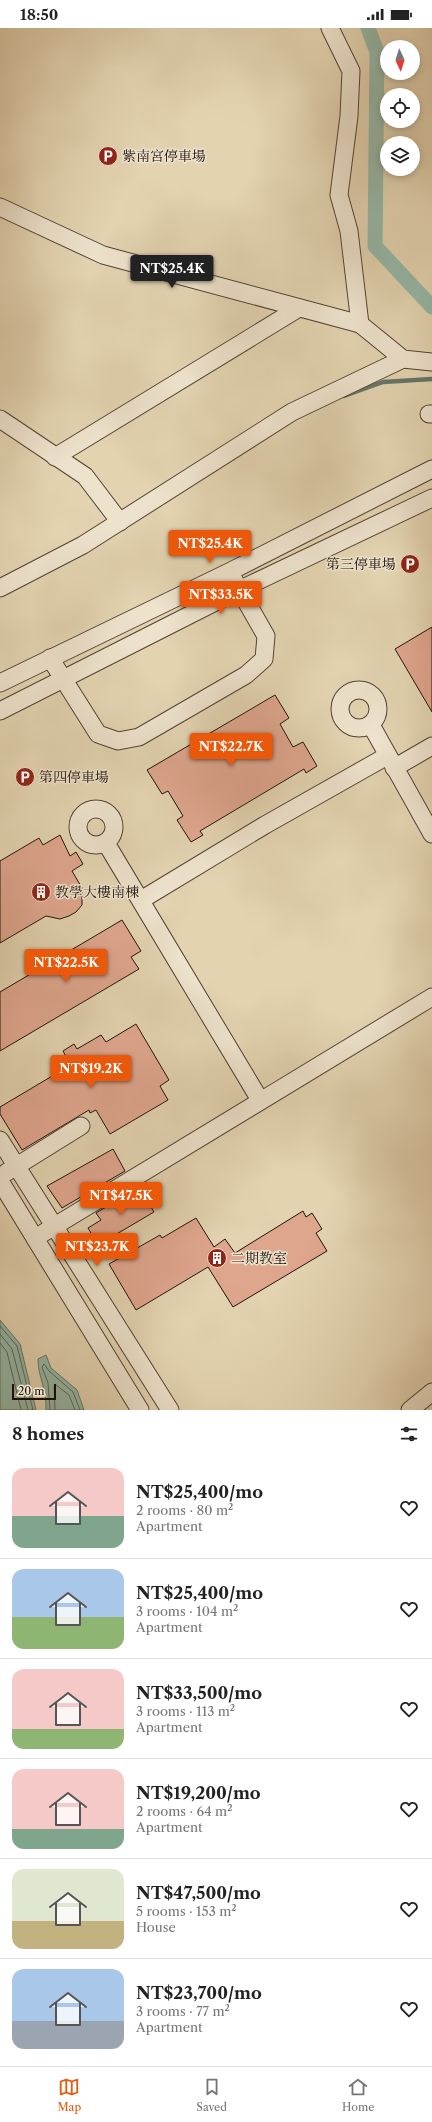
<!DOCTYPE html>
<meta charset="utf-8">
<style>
:root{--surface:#fff;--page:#f2f2f2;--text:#222;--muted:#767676;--line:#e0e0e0;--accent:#ea580c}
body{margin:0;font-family:"Libre Caslon Text","Noto Serif TC",serif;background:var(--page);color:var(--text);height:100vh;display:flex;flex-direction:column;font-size:15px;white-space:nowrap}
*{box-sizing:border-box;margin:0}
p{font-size:13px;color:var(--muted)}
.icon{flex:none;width:22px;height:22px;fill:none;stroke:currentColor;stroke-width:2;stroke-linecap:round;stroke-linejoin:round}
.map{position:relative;height:1382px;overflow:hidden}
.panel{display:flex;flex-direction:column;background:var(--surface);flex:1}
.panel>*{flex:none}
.needle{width:26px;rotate:176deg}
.buttons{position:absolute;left:380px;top:12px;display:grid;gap:8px}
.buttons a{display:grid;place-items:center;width:40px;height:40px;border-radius:50%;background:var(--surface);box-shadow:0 2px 6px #0003;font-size:20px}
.scale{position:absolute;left:12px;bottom:10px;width:44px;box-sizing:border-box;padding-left:4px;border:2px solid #21130b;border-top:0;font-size:11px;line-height:14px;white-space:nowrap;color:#21130b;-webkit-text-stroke:3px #ede2cc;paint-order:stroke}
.price{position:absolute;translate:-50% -34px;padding:0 9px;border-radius:4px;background:var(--accent);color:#fff;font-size:13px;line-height:26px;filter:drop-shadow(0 1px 2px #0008)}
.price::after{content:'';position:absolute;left:50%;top:24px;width:12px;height:9px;margin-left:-6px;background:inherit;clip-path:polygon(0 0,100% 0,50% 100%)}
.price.on{background:#222;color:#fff}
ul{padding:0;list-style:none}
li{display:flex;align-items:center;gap:12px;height:100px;padding:0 12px}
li+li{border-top:1px solid var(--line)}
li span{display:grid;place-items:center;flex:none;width:112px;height:80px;border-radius:12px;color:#555}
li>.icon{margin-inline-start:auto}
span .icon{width:48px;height:48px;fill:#fffc;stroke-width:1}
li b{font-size:17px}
h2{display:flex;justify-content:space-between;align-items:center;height:48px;padding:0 12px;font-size:17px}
.status{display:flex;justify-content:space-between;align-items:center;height:28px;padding:0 20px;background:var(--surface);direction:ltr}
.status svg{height:11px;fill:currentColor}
.menu{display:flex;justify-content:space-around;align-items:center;height:56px;border-top:1px solid var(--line);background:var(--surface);font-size:11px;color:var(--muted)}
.menu a{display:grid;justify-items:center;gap:2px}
.menu .on{color:var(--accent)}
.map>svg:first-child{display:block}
</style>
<div class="status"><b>18:50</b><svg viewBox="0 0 49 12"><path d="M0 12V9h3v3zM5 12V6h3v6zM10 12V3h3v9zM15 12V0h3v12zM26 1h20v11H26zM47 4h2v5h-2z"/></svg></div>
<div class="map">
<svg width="432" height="1382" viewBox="0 0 432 1382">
<rect width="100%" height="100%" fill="#e3d3b1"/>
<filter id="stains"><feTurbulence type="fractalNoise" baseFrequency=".005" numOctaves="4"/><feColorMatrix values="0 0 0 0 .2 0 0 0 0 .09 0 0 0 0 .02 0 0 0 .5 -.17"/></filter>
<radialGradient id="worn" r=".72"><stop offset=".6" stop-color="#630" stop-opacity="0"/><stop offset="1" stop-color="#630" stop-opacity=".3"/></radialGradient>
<!-- water -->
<g fill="#96b8a8" stroke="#677669">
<polygon points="0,1292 20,1316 36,1382 0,1382"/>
<path d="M46,1327l5,13 26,22 7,20h-38c1,-21 -8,-33 -8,-51z"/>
</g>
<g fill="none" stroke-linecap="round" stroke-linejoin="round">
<!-- shore -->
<g stroke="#5c665a" stroke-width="1">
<polyline points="0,1298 17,1318 33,1382"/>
<polyline points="0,1306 12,1321 28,1382"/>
<polyline points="0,1315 7,1324 21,1382"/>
<polyline points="50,1382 48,1355 42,1339 44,1336 49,1343 73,1364 80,1382"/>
<polyline points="55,1382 54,1359 56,1357 69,1367 75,1382"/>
</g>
<!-- stream -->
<polyline stroke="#677669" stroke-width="4.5" points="344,368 383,354 432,351"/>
<!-- canal -->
<polyline stroke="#96b8a8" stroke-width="15" points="368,0 377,24 375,218 432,279"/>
</g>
<!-- building -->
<g fill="#dfa68e" stroke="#21130b">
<polygon points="432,599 432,684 395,621"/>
<polygon points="275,667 289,690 280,696 293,719 303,714 317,738 306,745 304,741 200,803 203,807 191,814 177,792 183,788 168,763 162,766 147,742"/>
<polygon points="60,807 70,828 76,824 83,836 72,843 82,860 82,877 76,884 69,888 60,891 46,888 0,915 0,833 39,810 43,817"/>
<polygon points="122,892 141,923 131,929 139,941 0,1023 0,964"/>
<polygon points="136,996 169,1052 160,1058 168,1072 110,1106 96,1082 90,1085 89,1082 22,1122 0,1086 0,1079 64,1041 62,1038 69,1034 63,1023 74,1016 77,1021 101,1007 106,1014"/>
<polygon points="113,1121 125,1143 62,1180 47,1158"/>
<polygon points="139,1159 154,1184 98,1217 88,1200 101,1192 96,1185"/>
<polygon points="303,1183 306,1189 312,1185 322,1201 316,1205 327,1223 233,1279 208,1239 136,1282 109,1236 160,1207 162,1210 196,1190 214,1219 225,1211 235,1225"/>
</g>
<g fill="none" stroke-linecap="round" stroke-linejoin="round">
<!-- minor casing -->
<g stroke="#524334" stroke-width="19">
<g id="minor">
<polyline points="330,0 351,43 349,88 339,167 349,203 360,296 403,331 432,334"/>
<polyline points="0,179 103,227 360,296"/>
<polyline points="429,386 432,386"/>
<polyline points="0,391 85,448 120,494"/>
<polyline points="55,429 299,280"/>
<polyline points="0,560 83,517 292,384 403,331"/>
<polyline points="50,630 98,706 118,713 139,709 246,647 264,631 266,608 234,552"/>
<polyline points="0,655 229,544 432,441"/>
<circle cx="359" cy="681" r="19"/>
<polyline points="0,683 239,562 432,470"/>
<polyline points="371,697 432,806"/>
<polyline points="394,740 432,718"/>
<circle cx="96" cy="799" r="18"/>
<polyline points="106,815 260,1072"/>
<polyline points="141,872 265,797 387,728"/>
<polyline points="0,1112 170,1382"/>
<polyline points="7,1144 81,1098"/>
<polyline points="0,1153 140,1382"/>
<polyline points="35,1210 432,969"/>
<polyline points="410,1382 432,1364"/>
</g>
</g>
<!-- minor -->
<use href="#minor" stroke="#ede2cc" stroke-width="17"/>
</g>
<!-- icons -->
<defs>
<g id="parking-disc" transform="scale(1)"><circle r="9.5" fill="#8f2418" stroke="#ede2cc"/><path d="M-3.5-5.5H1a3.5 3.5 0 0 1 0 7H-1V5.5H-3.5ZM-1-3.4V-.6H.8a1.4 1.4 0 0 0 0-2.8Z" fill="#fff"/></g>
<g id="building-disc" transform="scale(1)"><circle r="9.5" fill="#8f2418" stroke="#ede2cc"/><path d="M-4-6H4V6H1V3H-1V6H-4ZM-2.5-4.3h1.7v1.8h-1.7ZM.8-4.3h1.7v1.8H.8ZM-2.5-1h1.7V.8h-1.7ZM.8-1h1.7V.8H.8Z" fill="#fff"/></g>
</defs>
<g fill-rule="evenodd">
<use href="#parking-disc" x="108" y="128"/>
<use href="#parking-disc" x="410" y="536"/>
<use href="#parking-disc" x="25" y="749"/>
<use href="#building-disc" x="41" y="864"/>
<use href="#building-disc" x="217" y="1230"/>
</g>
<g text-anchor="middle" stroke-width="3" stroke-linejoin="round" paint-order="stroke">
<!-- poi labels -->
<g font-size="14" fill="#21130b" stroke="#ede2cc" text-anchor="start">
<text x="122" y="133">紫南宮停車場</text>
<text x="396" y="541" text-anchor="end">第三停車場</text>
<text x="39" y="754">第四停車場</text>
<text x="55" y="869">教學大樓南棟</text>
<text x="231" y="1235">二期教室</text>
</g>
</g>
<rect width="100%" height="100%" filter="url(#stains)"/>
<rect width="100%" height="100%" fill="url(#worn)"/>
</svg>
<div class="buttons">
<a><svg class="needle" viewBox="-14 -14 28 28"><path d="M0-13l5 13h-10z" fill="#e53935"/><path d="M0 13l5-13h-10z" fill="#767676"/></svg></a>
<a><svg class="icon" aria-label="locate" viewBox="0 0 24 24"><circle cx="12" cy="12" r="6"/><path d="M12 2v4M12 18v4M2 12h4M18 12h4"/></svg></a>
<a><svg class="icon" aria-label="layers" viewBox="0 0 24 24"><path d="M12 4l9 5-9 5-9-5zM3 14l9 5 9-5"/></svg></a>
</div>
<div class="scale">20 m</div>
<b class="price on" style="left:172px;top:261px">NT$25.4K</b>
<b class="price" style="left:210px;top:536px">NT$25.4K</b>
<b class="price" style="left:221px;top:587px">NT$33.5K</b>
<b class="price" style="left:231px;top:739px">NT$22.7K</b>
<b class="price" style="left:66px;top:955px">NT$22.5K</b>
<b class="price" style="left:91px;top:1061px">NT$19.2K</b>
<b class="price" style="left:121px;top:1188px">NT$47.5K</b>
<b class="price" style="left:97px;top:1239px">NT$23.7K</b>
</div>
<section class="panel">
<h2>8 homes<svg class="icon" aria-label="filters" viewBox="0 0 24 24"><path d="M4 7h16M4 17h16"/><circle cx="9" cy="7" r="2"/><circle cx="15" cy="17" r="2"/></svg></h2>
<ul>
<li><span style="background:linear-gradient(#f6c9c9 60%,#7fa58c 0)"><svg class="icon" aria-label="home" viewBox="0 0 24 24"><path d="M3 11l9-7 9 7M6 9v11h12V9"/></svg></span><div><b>NT$25,400/mo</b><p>2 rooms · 80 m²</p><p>Apartment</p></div><svg class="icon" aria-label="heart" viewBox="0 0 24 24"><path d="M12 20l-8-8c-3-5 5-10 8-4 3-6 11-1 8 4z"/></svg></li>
<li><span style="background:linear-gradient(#a9c7e8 60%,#8fb573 0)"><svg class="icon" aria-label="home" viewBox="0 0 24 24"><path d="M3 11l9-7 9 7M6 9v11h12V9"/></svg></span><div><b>NT$25,400/mo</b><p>3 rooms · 104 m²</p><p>Apartment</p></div><svg class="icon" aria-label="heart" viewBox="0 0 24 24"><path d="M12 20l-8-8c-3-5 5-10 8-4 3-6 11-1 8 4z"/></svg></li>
<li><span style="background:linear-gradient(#f6c9c9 75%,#8fb573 0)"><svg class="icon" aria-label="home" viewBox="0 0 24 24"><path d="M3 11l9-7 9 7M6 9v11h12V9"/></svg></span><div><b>NT$33,500/mo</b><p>3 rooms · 113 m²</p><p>Apartment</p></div><svg class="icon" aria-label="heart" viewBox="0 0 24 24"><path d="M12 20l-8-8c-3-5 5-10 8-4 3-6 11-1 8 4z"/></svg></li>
<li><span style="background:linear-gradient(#f6c9c9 75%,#7fa58c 0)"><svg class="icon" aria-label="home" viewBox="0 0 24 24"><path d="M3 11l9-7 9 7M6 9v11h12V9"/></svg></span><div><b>NT$19,200/mo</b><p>2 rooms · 64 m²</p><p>Apartment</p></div><svg class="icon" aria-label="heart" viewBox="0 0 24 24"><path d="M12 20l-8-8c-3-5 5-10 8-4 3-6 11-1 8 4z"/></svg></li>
<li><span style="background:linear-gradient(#dfe7d0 65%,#c2b280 0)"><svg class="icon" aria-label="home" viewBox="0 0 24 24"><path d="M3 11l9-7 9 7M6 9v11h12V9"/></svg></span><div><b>NT$47,500/mo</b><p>5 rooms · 153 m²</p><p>House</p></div><svg class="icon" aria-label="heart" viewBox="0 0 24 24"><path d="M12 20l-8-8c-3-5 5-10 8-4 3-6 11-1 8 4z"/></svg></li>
<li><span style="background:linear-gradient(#a9c7e8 65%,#9aa5b1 0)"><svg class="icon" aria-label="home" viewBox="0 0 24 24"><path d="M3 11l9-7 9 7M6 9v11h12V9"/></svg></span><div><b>NT$23,700/mo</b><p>3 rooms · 77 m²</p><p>Apartment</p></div><svg class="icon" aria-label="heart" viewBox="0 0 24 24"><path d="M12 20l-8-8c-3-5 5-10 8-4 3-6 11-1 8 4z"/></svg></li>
</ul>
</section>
<nav class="menu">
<a class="on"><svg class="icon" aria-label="map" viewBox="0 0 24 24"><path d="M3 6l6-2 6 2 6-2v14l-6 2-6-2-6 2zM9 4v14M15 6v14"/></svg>Map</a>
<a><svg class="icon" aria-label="saved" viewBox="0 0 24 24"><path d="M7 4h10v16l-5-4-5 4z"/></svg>Saved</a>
<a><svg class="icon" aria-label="home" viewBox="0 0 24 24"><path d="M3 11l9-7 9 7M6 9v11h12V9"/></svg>Home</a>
</nav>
